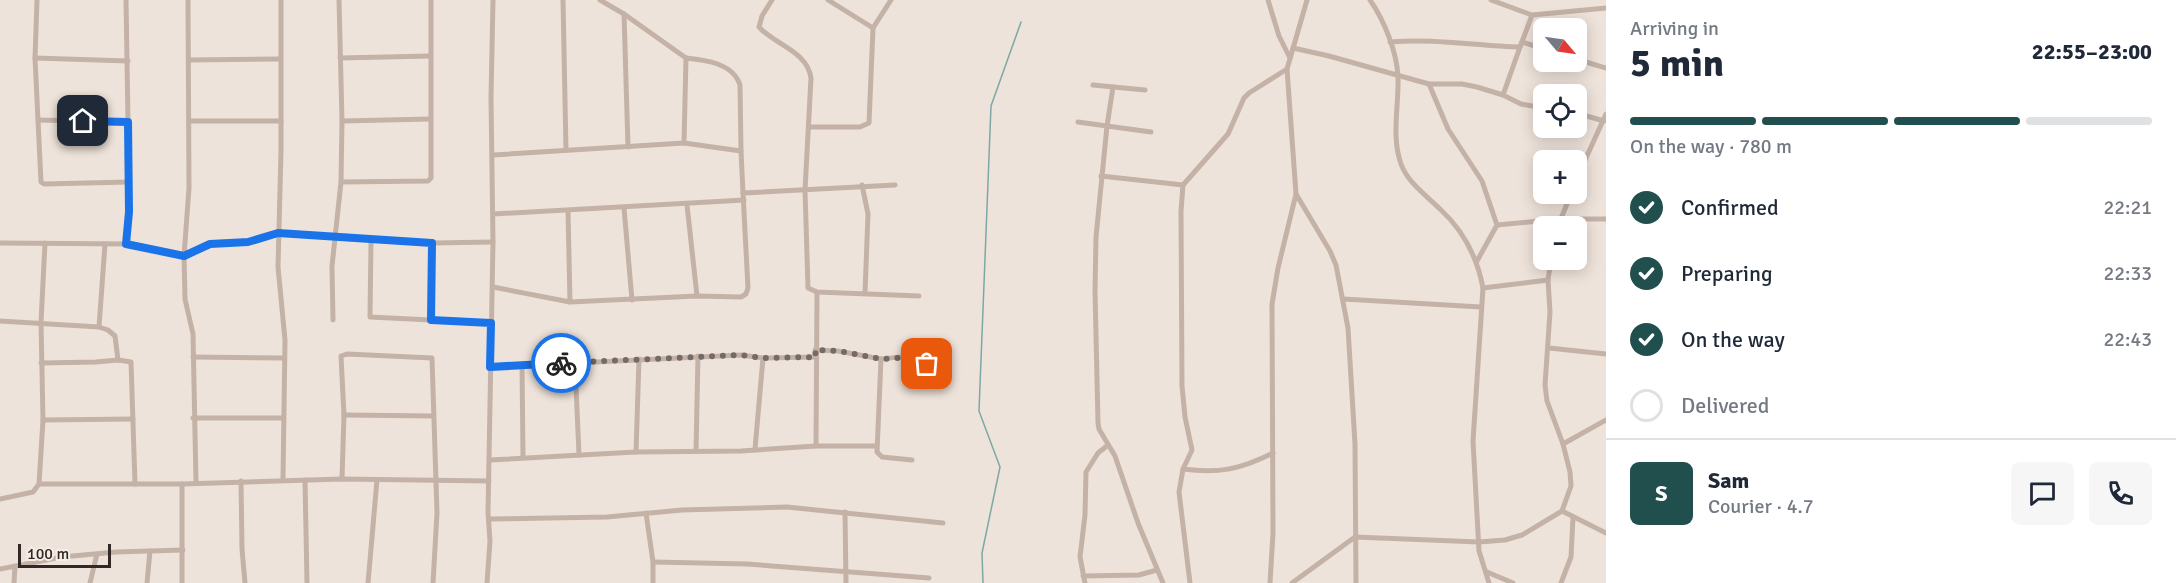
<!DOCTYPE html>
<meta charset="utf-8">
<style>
:root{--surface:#fff;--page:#f6f6f7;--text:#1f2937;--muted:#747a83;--line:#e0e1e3;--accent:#214f4e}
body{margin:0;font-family:Signika,sans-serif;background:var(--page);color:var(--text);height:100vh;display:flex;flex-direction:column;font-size:22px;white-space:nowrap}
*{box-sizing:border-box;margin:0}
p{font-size:20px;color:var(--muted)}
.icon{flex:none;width:33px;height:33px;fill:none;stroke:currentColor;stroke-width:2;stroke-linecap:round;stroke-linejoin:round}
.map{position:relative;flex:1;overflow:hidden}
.drawer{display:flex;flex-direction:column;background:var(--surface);width:570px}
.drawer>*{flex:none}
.needle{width:39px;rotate:119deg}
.buttons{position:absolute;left:1533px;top:18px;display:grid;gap:12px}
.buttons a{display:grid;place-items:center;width:54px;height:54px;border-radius:9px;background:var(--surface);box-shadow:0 3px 15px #0003;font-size:30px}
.scale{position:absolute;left:18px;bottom:15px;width:93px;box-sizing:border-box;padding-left:6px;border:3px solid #322927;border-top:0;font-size:16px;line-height:21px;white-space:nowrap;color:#322927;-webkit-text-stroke:4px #f6ede5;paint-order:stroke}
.pin{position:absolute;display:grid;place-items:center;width:51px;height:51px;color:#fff;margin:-26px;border-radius:12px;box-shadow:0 3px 9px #0006}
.courier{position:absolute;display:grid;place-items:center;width:60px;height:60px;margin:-30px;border:4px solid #1a73e8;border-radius:50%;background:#fff;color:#222;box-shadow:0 2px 8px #0007}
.overview em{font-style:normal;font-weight:800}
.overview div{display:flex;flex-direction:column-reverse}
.overview{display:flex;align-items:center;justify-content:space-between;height:102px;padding:0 24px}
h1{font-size:39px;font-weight:800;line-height:45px}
.bar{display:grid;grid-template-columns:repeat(4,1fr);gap:9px 6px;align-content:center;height:72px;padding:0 24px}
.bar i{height:8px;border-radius:4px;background:var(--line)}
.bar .on{background:var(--accent)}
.bar p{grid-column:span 4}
.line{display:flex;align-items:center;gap:15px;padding:0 24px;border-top:2px solid var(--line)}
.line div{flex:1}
.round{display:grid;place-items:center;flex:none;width:63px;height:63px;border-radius:9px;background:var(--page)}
ol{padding:0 24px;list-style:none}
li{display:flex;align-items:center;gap:18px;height:66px}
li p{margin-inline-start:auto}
li .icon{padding:6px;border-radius:50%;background:var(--accent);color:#fff;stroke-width:4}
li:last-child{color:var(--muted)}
li i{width:33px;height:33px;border:3px solid var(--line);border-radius:50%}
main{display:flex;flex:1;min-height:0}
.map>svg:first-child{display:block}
</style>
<main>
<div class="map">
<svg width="1606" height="583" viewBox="0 0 1606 583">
<rect width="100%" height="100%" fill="#eee3da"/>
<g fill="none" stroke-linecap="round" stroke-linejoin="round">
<!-- stream -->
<polyline stroke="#7ca8a6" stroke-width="1.5" points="983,583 982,553 1000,467 979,411 991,106 1021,22"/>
<!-- street -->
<g stroke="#c4b2a7" stroke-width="5">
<polyline points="37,0 35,58 41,182 44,184 129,182"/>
<polyline points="188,0 189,188 184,256 185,299 193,334 196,483"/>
<polyline points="281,0 281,151 278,267 285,340 283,479"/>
<polyline points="563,0 566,150"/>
<polyline points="600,0 624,14 686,58 684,143"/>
<path d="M772 0 762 16 759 27C775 45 807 51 811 78L805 190 808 288 817 292 919 296"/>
<polyline points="828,0 873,28"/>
<polyline points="1268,0 1279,36 1290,58"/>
<polyline points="1307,0 1287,69 1296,194 1330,251 1336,265 1348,328 1355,444 1356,583"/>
<path d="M1370 0C1384 20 1397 52 1398 77 1399 106 1391 136 1401 164 1408 183 1426 195 1440 209 1464 231 1477 256 1483 288L1473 441 1479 551 1489 583"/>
<polyline points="1491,0 1532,15 1606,8"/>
<polyline points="624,14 628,147"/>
<path d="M1390 42C1433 38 1477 46 1520 47L1532 15"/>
<polyline points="1522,42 1544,49"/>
<polyline points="1293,48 1329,56 1429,84 1462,84 1477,87 1503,95 1521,104 1544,108"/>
<polyline points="35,58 128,61"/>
<polyline points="340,58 430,56"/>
<path d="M686 58C705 60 733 63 740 85L741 151"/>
<polyline points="1576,59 1606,68"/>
<polyline points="189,60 280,59"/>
<polyline points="1429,84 1448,129 1482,181 1497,225 1477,261"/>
<polyline points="1093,85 1145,90"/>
<polyline points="1503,95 1520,47"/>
<polyline points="1576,113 1604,121"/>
<polyline points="38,120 128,122"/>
<polyline points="190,121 281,121"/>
<polyline points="342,121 430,119"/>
<polyline points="1078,122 1107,126 1113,87"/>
<polyline points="809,127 860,127 869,123 873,28 891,0"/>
<polyline points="1151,132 1107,126 1096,237 1095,291 1098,423 1099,429 1115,456 1138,523 1163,583"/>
<polyline points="493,155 684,143 741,151 743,193"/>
<polyline points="1101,176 1183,185"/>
<polyline points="1576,180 1606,114"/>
<polyline points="341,182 428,181 431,178 431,0"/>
<polyline points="862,185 868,214 865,293"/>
<polyline points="687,205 697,296"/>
<polyline points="624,208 632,300"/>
<polyline points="568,211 570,302"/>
<polyline points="494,214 744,200"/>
<polyline points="1497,225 1560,219 1606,219"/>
<polyline points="1558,226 1571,194"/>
<polyline points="371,241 370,317 491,323"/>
<polyline points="0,243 130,244 184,256 210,244 248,242 278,233 432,243 493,242"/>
<polyline points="126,244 129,182 126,0"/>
<polyline points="493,287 570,302 697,296 741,297 746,294 748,288 743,193 895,185"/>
<polyline points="1483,288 1548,280"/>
<polyline points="1343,299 1481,307"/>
<polyline points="333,320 332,266 341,182 342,121 339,0"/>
<polyline points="431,320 432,243"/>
<polyline points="0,321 99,327 108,330 115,336 118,360"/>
<polyline points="99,327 105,244"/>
<polyline points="1549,348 1606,354"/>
<polyline points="815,350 838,351 881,359 877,452 882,457 912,460"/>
<polyline points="193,357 283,358"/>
<path d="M881 359C902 357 916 353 932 368"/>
<polyline points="41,363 96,362 118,360 131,362 135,484"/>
<polyline points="575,363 579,455"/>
<polyline points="522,364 523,457"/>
<polyline points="491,367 741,355 763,358 816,357"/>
<polyline points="344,415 433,416"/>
<polyline points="193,418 283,418"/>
<polyline points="43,420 133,419"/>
<polyline points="1563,444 1606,420"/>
<polyline points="816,446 817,292"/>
<polyline points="755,449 763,358"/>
<polyline points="696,451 698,356"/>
<polyline points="636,452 639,359"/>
<path d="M1273 453C1241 469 1219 474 1183 469L1192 450 1185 417 1182 386 1181 211 1183 185 1228 134 1244 98 1249 93 1287 69"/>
<polyline points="490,460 636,452 741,451 816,446 876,446"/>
<polyline points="1183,469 1179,492 1190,583"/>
<polyline points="342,479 344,415 341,356 347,354 432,358 437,513 433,583"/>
<polyline points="305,480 307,583"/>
<polyline points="241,481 242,549 245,583"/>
<polyline points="39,484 182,484 342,479 489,481"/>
<polyline points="182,484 182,583"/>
<polyline points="0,499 33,492 39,484 43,420 41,322 45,243"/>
<polyline points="1562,511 1606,533"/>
<polyline points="845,512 846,583"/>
<polyline points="646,513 653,562 653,583"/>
<polyline points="489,519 607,517 682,510 787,507 943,523"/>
<polyline points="653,562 747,564 929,578"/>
<polyline points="0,569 62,557 116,552 183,550"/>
<polyline points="1487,572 1513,583"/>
<polyline points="1083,576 1139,575 1157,570"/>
<polyline points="14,583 15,567"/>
<polyline points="90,583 97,554"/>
<polyline points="147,583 150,551"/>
<polyline points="368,583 377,480"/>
<polyline points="487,583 490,541 488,513 493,242 491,98 493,0"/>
<polyline points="1085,583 1080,557 1085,515 1086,472 1098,453 1108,445"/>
<polyline points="1270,583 1273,533 1272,304 1278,268 1296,194"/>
<polyline points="1292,583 1355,537 1479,542 1505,540 1522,535 1562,511 1571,486 1570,472 1563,444 1547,401 1545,385 1550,312 1548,280 1551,260"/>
<polyline points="1561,583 1571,557 1573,517"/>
</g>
</g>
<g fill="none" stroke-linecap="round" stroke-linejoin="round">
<!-- done -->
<polyline stroke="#746a66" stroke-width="6" stroke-dasharray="0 10.8" points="561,363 741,355 763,358 816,357 815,350 838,351 881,359 913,357 927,364"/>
<!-- route -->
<polyline stroke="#1a73e8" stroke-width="8" points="83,121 128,122 129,212 126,244 184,256 210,244 248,242 278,233 432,243 431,320 491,323 490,367 561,363"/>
</g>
</svg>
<div class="buttons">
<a><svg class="needle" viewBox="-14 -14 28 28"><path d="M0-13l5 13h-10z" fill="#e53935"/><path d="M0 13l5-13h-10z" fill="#747a83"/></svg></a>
<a><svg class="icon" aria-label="locate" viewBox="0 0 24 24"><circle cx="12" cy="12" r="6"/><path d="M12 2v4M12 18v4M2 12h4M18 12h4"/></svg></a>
<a>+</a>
<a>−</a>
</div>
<div class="scale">100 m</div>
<div class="pin" style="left:927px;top:364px;background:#ea580c"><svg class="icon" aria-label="bag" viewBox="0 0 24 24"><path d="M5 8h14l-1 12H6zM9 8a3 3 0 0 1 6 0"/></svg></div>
<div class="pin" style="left:83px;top:121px;background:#1f2937"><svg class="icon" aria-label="home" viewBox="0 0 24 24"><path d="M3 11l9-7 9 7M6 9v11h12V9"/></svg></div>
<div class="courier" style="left:561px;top:363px"><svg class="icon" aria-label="bike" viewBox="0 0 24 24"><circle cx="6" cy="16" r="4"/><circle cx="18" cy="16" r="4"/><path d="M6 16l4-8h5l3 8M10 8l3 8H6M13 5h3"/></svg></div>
</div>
<section class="drawer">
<div class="overview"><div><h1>5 min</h1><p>Arriving in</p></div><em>22:55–23:00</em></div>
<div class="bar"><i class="on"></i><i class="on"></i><i class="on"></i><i></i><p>On the way · 780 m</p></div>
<ol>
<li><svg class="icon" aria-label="check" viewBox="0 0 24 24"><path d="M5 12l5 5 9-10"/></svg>Confirmed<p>22:21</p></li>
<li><svg class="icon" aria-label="check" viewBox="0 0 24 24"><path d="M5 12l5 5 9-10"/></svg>Preparing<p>22:33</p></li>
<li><svg class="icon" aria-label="check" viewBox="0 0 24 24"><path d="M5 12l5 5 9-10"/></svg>On the way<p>22:43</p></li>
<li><i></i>Delivered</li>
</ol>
<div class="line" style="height:108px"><b class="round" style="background:var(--accent);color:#fff">S</b><div><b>Sam</b><p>Courier · 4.7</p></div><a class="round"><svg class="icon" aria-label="chat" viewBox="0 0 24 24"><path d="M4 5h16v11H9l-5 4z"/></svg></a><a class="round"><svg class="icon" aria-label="phone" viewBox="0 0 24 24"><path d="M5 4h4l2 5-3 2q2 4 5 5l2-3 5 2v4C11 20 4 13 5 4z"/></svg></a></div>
</section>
</main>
